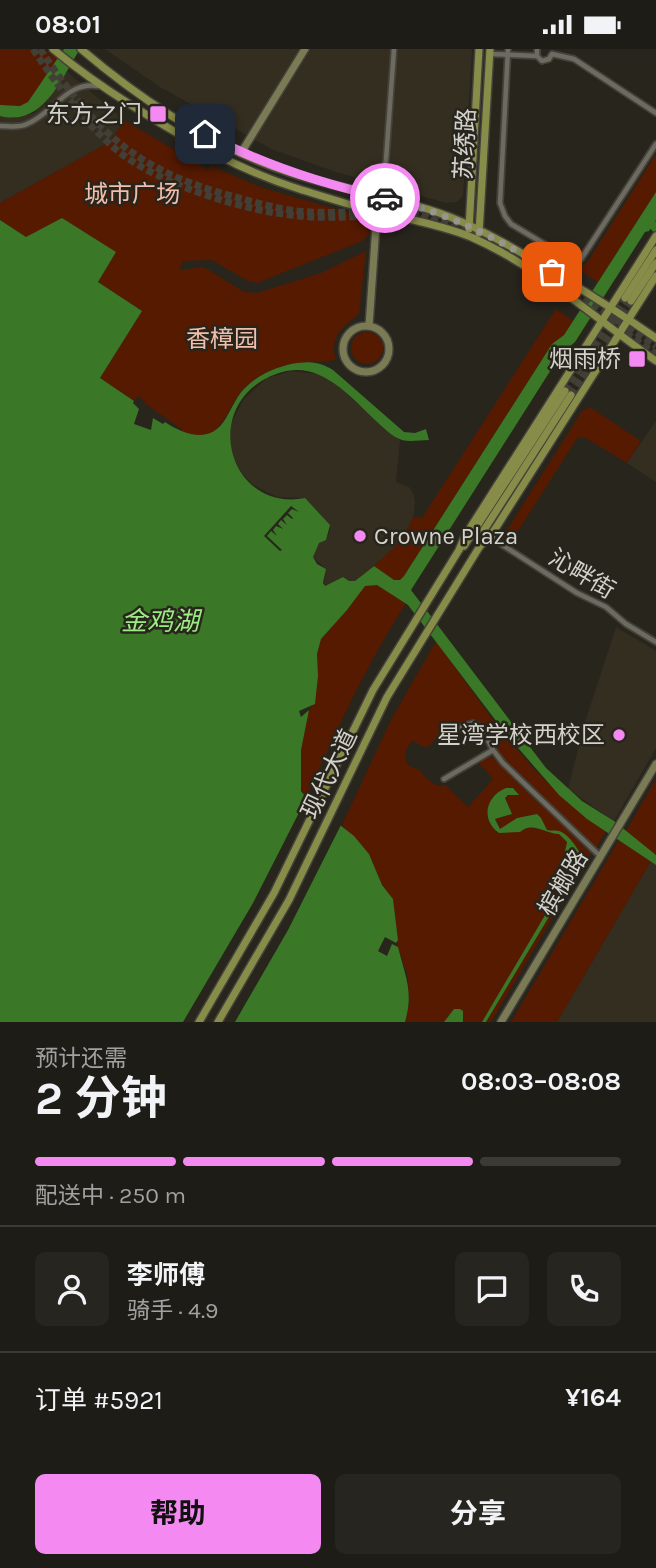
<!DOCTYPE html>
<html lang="zh">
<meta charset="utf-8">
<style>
:root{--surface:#1e1c16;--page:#26251f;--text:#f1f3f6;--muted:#a1a1a1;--line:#3c3a35;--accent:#f489f1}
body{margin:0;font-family:Karla,"Noto Sans SC",sans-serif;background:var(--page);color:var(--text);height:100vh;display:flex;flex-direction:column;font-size:26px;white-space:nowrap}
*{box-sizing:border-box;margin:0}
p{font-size:23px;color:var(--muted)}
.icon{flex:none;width:38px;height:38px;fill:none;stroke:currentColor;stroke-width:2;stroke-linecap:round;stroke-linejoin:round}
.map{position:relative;height:973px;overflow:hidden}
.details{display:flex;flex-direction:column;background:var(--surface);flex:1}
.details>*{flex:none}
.pin{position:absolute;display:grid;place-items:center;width:60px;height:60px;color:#fff;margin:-30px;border-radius:14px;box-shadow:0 4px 10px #0006}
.courier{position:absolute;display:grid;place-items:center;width:70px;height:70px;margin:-35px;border:5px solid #f489f1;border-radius:50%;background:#fff;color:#222;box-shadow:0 2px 9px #0007}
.headline em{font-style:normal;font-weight:700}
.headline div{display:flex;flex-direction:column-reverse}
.headline{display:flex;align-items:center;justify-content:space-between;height:119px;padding:0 35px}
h1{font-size:46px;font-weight:700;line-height:52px}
.bar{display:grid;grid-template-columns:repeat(4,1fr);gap:10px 7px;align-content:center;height:84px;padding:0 35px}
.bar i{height:9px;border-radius:5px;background:var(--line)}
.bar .on{background:var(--accent)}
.bar p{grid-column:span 4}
.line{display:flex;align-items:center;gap:18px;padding:0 35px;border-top:2px solid var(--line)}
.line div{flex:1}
.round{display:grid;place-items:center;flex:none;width:74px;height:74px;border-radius:10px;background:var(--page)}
.action{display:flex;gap:14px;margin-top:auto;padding:14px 35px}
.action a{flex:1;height:80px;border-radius:10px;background:var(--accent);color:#111;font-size:28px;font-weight:700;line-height:80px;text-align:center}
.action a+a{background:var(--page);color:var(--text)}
.status{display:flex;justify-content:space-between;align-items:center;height:49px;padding:0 35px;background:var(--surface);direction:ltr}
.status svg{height:19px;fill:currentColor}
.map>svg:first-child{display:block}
</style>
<div class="status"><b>08:01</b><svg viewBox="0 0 49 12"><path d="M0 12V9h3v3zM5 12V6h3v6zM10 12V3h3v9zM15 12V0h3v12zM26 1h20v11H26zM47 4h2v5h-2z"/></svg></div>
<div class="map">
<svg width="656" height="973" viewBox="0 0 656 973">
<rect width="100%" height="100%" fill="#28251d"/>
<!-- built -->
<g fill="#342e20">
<polygon points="105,0 472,0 463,147 457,153 446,154 336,123 271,100 160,38"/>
<polygon points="66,22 124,71 111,92 0,154 0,67 15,69 34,64 46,53"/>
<polygon points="291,322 319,325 332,331 386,381 400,391 396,433 409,438 413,444 415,452 414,465 409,479 396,498 355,532 349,532 343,528 324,537 326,520 313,508 316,498 320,492 326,491 330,480 329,475 305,449 277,448 253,436 240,422 231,403 229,379 243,351 267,329"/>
<polygon points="656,372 656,433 627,414"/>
<polygon points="616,578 656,602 656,699 614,772 568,740 585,673"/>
<polygon points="651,812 656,816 656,973 557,973"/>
</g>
<!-- green -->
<g fill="#561a00">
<polygon points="0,0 43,0 58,10 34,47 24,57 0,56"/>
<path d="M124 71 208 121 211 117 260 138 366 169 369 175V185L362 192 257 234 248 232 212 211 183 212 179 221 204 218 244 243 257 244 321 224 366 202 359 264C345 278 328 286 336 311 313 314 288 312 267 323 257 328 248 335 241 343 223 366 220 398 182 383V380L144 354 145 352 138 347 134 352 100 329 142 262 98 233 115 204 26 188 0 171V154L111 92Z"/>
<polygon points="656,105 656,143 598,233 574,218 583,216 588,212"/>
<polygon points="556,260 573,272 564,286 552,295 404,527 400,531 394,531 374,517 403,490 413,468 422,469"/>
<circle cx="367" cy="299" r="16"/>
<polygon points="590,358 641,392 627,414 584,388 578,388 509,496 504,488 505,484 582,362"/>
<path d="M376 535 406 554C366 616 336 682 306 749 294 735 302 684 307 666 310 658 315 654 316 646L317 605 321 590 347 561 363 538Z"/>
<path d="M436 592C486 661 534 735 606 782L596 799 506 714C495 702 491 680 477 672 460 671 437 687 427 699L413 692C405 698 403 708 409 717L420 721 424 727 437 737 445 736 468 758 493 730 479 714 486 707 492 708 591 804 491 973H486L583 811 574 796 558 782C545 785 542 775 537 765L517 769 501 780 495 770 512 765 505 749 517 743 513 739C494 741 489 750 487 768 493 785 504 783 520 783 532 773 544 784 559 784L567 793 564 807 571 820 570 826 482 973H463L464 970 453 961 444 973H405L409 955 408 928 398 898 393 850 382 836 369 805 342 776 391 671Z"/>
<polygon points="656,730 656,804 655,806 626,782"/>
<polygon points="619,791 651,812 557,973 511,973"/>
</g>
<!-- water -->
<g fill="#3a7727">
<path d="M64 0H80C61 30 43 78 0 67V56L20 57 28 53Z"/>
<path d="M656 143V171L649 182 645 183 575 293 561 305 411 541 546 719 582 752 614 772 656 806V816L587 770 559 746 506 685 408 556 377 536 365 537 347 561 321 590 317 605 318 627 315 655 299 662 301 668 309 661 301 701V742L307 750 354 787 369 805 382 836 393 850 398 891 396 894 385 888 378 902 387 907 392 895 398 898C405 927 414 942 405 973H0V171L26 188 62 169 116 203 98 233 142 262 100 329 134 352 133 354 139 360 134 375 151 381 153 369 163 375 165 373C186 387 211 395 226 369 232 359 236 349 243 341 256 327 273 319 291 315 307 312 319 312 333 321L404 383 415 384 426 380 429 391C420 391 410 393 402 391 392 388 384 379 376 372 348 346 319 309 276 325 198 354 228 464 305 449L330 476 326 491 319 494 313 508 317 515 326 520 323 534 325 537 343 528 349 532H355L374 517 394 531H400L404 527 552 295 564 286Z"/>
<path d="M506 739H513L519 746H508L505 749 512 765 495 770 500 780 517 769 537 765 541 769 547 781C551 782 555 781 559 782 569 785 580 802 583 811L486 973H482L571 822 564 807 567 793 559 785C544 784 532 772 520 783L499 784C480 770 486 747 506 739Z"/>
<polygon points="454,960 460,960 463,962 463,973 444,973"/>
</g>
<!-- pier -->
<g fill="#28251d">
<polygon points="291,457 299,463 292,460 288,464 293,469 292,470 287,466 283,470 287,476 281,471 278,475 283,480 276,477 273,481 277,487 271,482 267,487 282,501 280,502 264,487"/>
<polygon points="308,746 343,772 288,881 235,973 183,973 253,854"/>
</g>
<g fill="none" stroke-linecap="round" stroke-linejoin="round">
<!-- river -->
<polyline stroke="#3a7727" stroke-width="9" points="653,176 656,179"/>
<!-- primary-tunnel -->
<g stroke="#423f37" stroke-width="7" stroke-dasharray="7 3.5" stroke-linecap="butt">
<path d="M33 0C58 37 85 75 119 103 161 136 247 163 300 167 327 170 354 167 381 167"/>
<path d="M40 0C95 82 135 121 232 147 257 154 284 162 310 163 353 165 395 158 437 166"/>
<polyline points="410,168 447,174 503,201"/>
<polyline points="541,219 656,297"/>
<polyline points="600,266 656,305"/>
<polyline points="565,342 625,249"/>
<polyline points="571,346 631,252"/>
</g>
<!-- street casing -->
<g stroke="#43413a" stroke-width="8">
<g id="street">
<polyline points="508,0 500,154 505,167 511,175 571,211 581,210 656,95"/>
<polyline points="537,0 537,7 542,12 549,10 552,5 574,10 656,64"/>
<polyline points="490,5 537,7"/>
<path d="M0 77C9 77 19 79 27 75 53 65 66 32 98 37"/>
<polyline points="378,148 386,111 394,0"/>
<polyline points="490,488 577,544 606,558 626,575 656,593"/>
<polyline points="442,691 463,677 473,674 482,679 493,701"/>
<polyline points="444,730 493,701 503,714 600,807"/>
</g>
</g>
<!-- secondary casing -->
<g stroke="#43413a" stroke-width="10">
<g id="secondary">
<polyline points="241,104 305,0"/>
<polyline points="369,277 378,148"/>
<circle cx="366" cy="300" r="23"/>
<polyline points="501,973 656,715"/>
</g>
</g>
<!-- primary casing -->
<g stroke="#43413a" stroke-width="10">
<g id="primary">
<path d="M53 0C78 21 104 39 131 56 185 90 240 122 302 141 326 148 349 156 374 162 406 170 439 175 471 188 539 218 596 270 656 312"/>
<path d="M81 0C142 52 214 99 291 124 343 141 398 148 450 168 488 183 522 204 558 226 591 246 624 267 656 289"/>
<polyline points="469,180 479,0"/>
<polyline points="479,184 490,0"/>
<polyline points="625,249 656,201"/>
<polyline points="631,252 656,214"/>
<polyline points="464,497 565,342"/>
<polyline points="480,497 482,484 571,346"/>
<polyline points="199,973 274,844 373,641 459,501 465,487 656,187"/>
<polyline points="218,973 289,851 387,648 480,497 490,488 656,227"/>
</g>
</g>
<!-- street -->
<use href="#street" stroke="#6d6a60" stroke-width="4.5"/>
<!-- secondary -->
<use href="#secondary" stroke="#7a7b54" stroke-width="7"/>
<!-- primary -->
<use href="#primary" stroke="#878c48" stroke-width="7"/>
</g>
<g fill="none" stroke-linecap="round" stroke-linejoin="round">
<!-- done -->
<path stroke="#97958e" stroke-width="7" stroke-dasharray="0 12.6" d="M385 149C447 163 499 190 552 223"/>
<!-- route -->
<path stroke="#f489f1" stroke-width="9" d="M205 85C263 116 322 135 385 149"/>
</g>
<!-- markers -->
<g fill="#f489f1" stroke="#28251d" stroke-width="2.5">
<rect x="149" y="56" width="18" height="18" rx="3.5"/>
<rect x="628" y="301" width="18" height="18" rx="3.5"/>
<circle cx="360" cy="487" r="7"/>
<circle cx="619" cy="686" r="7"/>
</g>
<g text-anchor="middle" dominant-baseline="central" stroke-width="5" stroke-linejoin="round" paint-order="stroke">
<!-- poi labels -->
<g font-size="24" fill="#d3d1cb" stroke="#28251d" text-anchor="end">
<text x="142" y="65">东方之门</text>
<text x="621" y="310">烟雨桥</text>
<text x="374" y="487" text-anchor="start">Crowne Plaza</text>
<text x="605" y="686">星湾学校西校区</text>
</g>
<!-- street labels -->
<g font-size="24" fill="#d3d1cb" stroke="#28251d">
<text transform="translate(465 95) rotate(-87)">苏绣路</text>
<text transform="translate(582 525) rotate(31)">沁畔街</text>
<text transform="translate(329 725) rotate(-64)">现代大道</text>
<text transform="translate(563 834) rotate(-59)">槟榔路</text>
</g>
<!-- park labels -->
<g font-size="24" fill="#f1beab" stroke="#28251d">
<text x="132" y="145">城市广场</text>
<text x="222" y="290">香樟园</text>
</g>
<!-- water labels -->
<g font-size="26" font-style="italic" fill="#9aec83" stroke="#28251d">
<text x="160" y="572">金鸡湖</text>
</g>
</g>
</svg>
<div class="pin" style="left:552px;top:223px;background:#ea580c"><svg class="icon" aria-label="bag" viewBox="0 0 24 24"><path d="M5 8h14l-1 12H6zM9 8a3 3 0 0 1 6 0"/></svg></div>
<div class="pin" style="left:205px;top:85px;background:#1f2937"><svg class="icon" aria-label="home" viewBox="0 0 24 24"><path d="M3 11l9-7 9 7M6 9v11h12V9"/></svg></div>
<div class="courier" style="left:385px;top:149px"><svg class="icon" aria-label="car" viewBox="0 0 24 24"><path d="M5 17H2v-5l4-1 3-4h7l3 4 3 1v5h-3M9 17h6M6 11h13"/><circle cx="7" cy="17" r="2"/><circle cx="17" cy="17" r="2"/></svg></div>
</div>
<section class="details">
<div class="headline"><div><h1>2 分钟</h1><p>预计还需</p></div><em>08:03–08:08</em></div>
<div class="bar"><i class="on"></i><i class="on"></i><i class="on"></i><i></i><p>配送中 · 250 m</p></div>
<div class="line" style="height:126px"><a class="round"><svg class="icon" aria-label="person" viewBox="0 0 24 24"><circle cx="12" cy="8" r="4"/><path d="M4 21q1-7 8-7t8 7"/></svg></a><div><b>李师傅</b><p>骑手 · 4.9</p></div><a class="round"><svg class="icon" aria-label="chat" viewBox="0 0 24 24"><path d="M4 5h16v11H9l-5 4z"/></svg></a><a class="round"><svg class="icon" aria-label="phone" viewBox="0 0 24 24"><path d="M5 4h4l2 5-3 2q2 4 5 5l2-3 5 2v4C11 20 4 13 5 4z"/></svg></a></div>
<div class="line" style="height:91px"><div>订单 #5921</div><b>¥164</b></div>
<div class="action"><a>帮助</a><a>分享</a></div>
</section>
